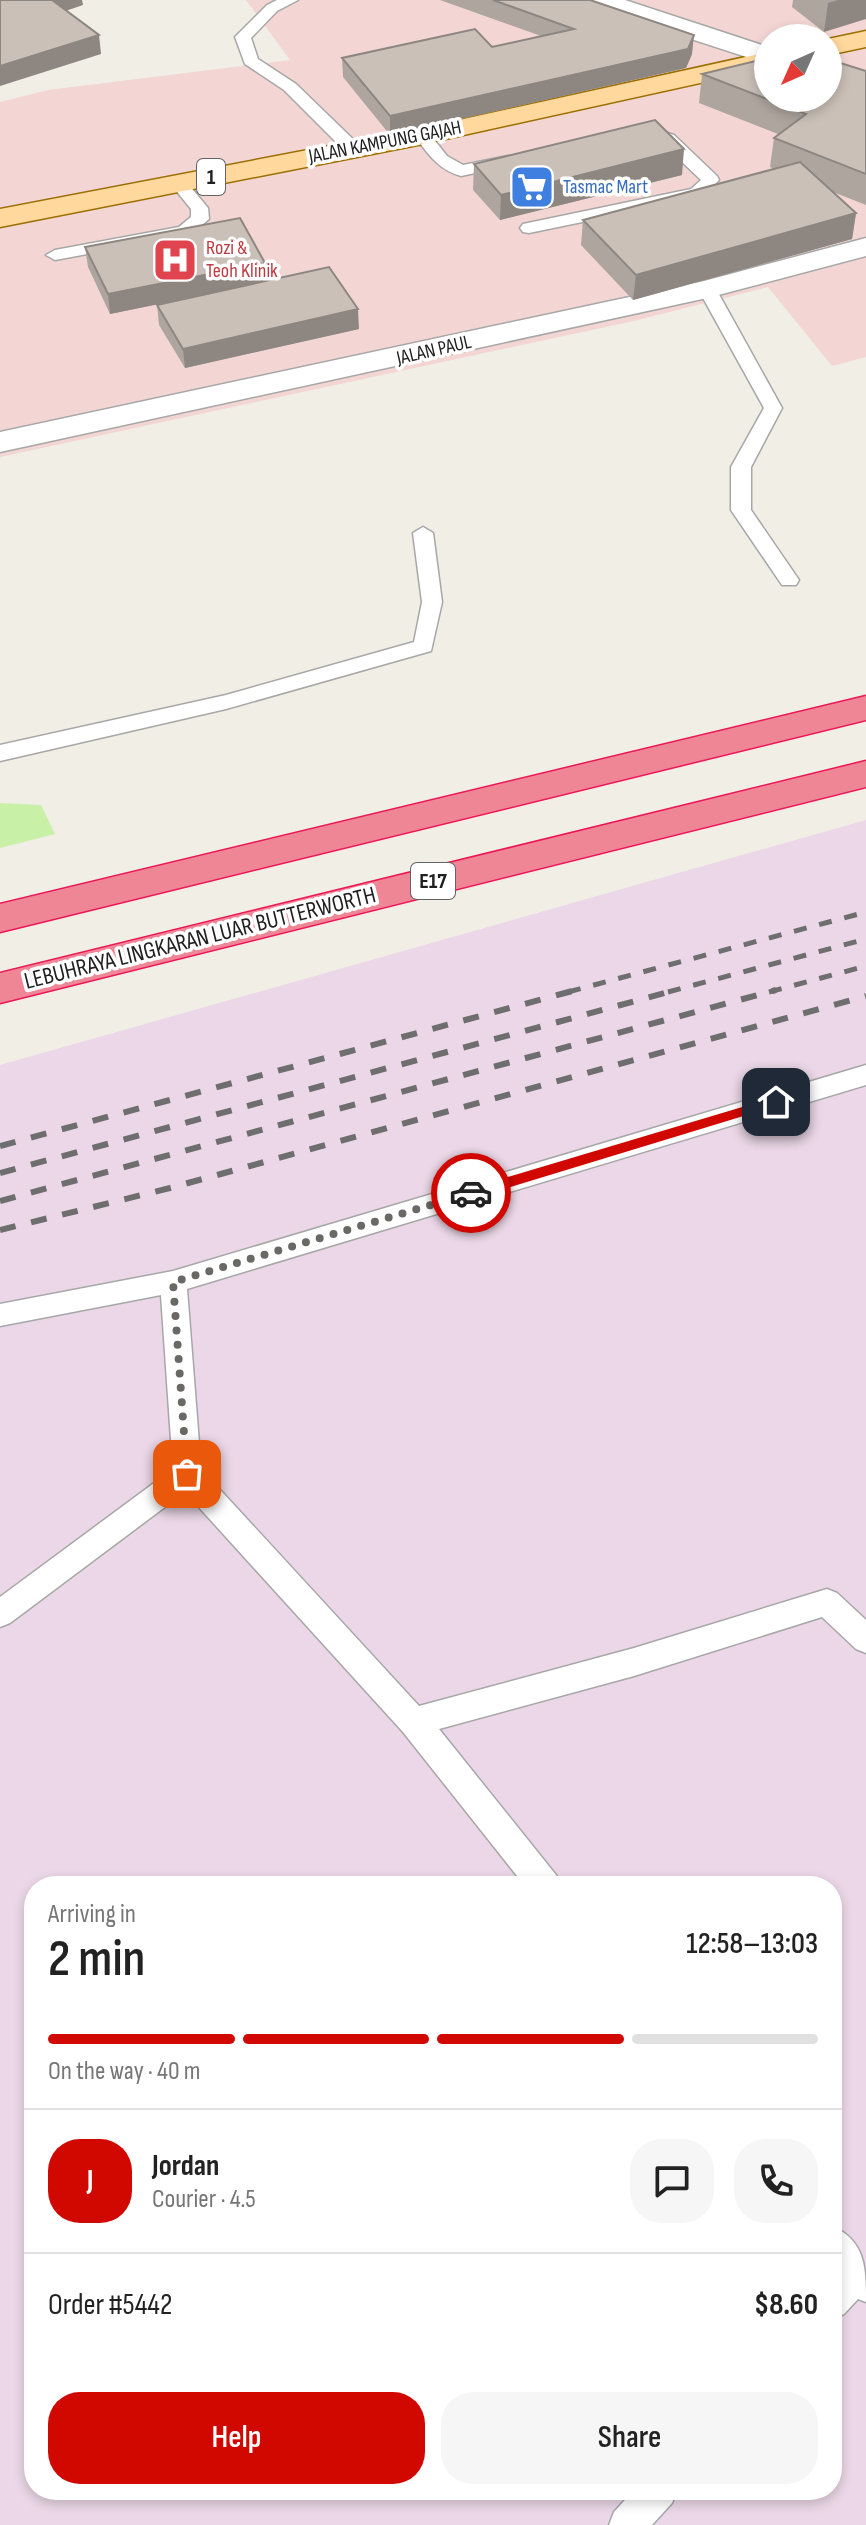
<!DOCTYPE html>
<meta charset="utf-8">
<style>
:root{--surface:#fff;--page:#f6f6f6;--text:#222;--muted:#767676;--line:#e0e0e0;--accent:#d00800}
body{margin:0;font-family:"Sofia Sans Condensed",sans-serif;background:var(--page);color:var(--text);height:100vh;display:flex;flex-direction:column;font-size:30px;white-space:nowrap}
*{box-sizing:border-box;margin:0}
p{font-size:26px;color:var(--muted)}
.icon{flex:none;width:44px;height:44px;fill:none;stroke:currentColor;stroke-width:2;stroke-linecap:round;stroke-linejoin:round}
.map{position:relative;flex:1;overflow:hidden}
.side{position:absolute;left:24px;top:1876px;width:818px;height:624px;display:flex;flex-direction:column;background:var(--surface);border-radius:32px;box-shadow:0 4px 12px #0003}
.side>*{flex:none}
.needle{width:52px;rotate:225deg}
.controls{position:absolute;left:754px;top:24px;display:grid;gap:16px}
.controls a{display:grid;place-items:center;width:88px;height:88px;border-radius:50%;background:var(--surface);box-shadow:0 4px 12px #0003;font-size:40px}
.pin{position:absolute;display:grid;place-items:center;width:68px;height:68px;color:#fff;margin:-34px;border-radius:16px;box-shadow:0 4px 12px #0006}
.courier{position:absolute;display:grid;place-items:center;width:80px;height:80px;margin:-40px;border:6px solid #d00800;border-radius:50%;background:#fff;color:#222;box-shadow:0 2px 10px #0007}
.summary em{font-style:normal;font-weight:600}
.summary div{display:flex;flex-direction:column-reverse}
.summary{display:flex;align-items:center;justify-content:space-between;height:136px;padding:0 24px}
h1{font-size:52px;font-weight:600;line-height:60px}
.bar{display:grid;grid-template-columns:repeat(4,1fr);gap:12px 8px;align-content:center;height:96px;padding:0 24px}
.bar i{height:10px;border-radius:6px;background:var(--line)}
.bar .current{background:var(--accent)}
.bar p{grid-column:span 4}
.line{display:flex;align-items:center;gap:20px;padding:0 24px;border-top:2px solid var(--line)}
.line div{flex:1}
.round{display:grid;place-items:center;flex:none;width:84px;height:84px;border-radius:32px;background:var(--page)}
.cta{display:flex;gap:16px;margin-top:auto;padding:16px 24px}
.cta a{flex:1;height:92px;border-radius:32px;background:var(--accent);color:#fff;font-size:32px;font-weight:600;line-height:92px;text-align:center}
.cta a+a{background:var(--page);color:var(--text)}
.map>svg:first-child{display:block}
</style>
<div class="map">
<svg width="866" height="2525" viewBox="0 0 866 2525">
<rect width="100%" height="100%" fill="#f1eee5"/>
<!-- commercial -->
<path fill="#f3d6d3" fill-rule="evenodd" d="M246 0H866V357L832 366 768 287 634 321 0 457V102L48 90 290 60ZM768 38H828V98H768Z"/>
<!-- industrial -->
<path fill="#ebd7e7" fill-rule="evenodd" d="M866 820V2525H0V1065ZM34 1886H832V2490H34Z"/>
<!-- grass -->
<polygon fill="#c8f0a7" points="0,803 41,805 55,834 0,848"/>
<g fill="none" stroke-linecap="round" stroke-linejoin="round">
<!-- service casing -->
<g stroke="#a7a7a7" stroke-width="3">
<g id="service">
<polygon points="277,0 298,0 277,11 251,38 258,59 296,84 359,145 361,149 359,153 347,153 284,90 245,64 235,37 267,5"/>
<polygon points="655,129 674,135 717,176 719,180 703,197 529,233 523,232 520,228 523,224 691,189 701,180 662,143 647,134"/>
<path d="M423 131 429 133 447 156 463 165 508 156 516 161 514 165 461 176C440 170 430 157 417 139L415 136 417 133Z"/>
<polygon points="178,178 184,179 208,208 209,219 190,235 55,260 46,255 55,250 179,227 191,217 191,209 170,183"/>
<polygon points="707,284 716,289 782,408 751,467 751,510 799,580 796,585 782,585 731,510 731,467 764,408 698,289"/>
<polygon points="423,527 433,533 442,602 431,651 226,709 0,761 0,745 226,695 414,642 422,602 413,533"/>
<polygon points="866,1065 866,1085 187,1289 201,1469 419,1706 634,1648 827,1589 837,1593 866,1620 866,1653 856,1649 822,1617 634,1676 439,1729 556,1875 561,1886 525,1886 403,1732 185,1492 10,1623 0,1627 0,1597 173,1469 161,1295 0,1326 0,1304 173,1271"/>
<path d="M832 2226C866 2241 866 2269 866 2302L858 2299 844 2314 832 2319 834 2273Z"/>
<polygon points="634,2490 677,2490 672,2503 652,2525 609,2525 614,2512"/>
</g>
</g>
<!-- minor casing -->
<g stroke="#a7a7a7" stroke-width="3">
<polygon id="minor" points="866,238 866,256 707,298 0,452 0,432 704,281"/>
</g>
<!-- tertiary casing -->
<g stroke="#a7a7a7" stroke-width="3">
<polygon id="tertiary" points="586,0 625,0 768,47 768,64 590,6"/>
</g>
<!-- primary casing -->
<g stroke="#9c6e00" stroke-width="3">
<g id="primary">
<polygon points="866,31 866,47 828,55 828,39"/>
<polygon points="768,52 768,68 423,144 0,227 0,209 423,128"/>
</g>
</g>
<!-- motorway casing -->
<g stroke="#ec1657" stroke-width="3">
<g id="motorway">
<polygon points="866,696 866,720 0,932 0,904"/>
<polygon points="866,761 866,787 0,1003 0,973"/>
</g>
</g>
<!-- service -->
<use href="#service" fill="#fff" fill-rule="evenodd"/>
<!-- minor -->
<use href="#minor" fill="#fff" fill-rule="evenodd"/>
<!-- tertiary -->
<use href="#tertiary" fill="#fff" fill-rule="evenodd"/>
<!-- primary -->
<use href="#primary" fill="#ffd89d" fill-rule="evenodd"/>
<!-- motorway -->
<use href="#motorway" fill="#ef8696" fill-rule="evenodd"/>
<!-- rail-far1 -->
<g stroke="#6e6e6e" stroke-width="5" stroke-dasharray="13 13" stroke-linecap="butt">
<polyline points="568,992 866,912"/>
<polyline points="668,992 866,939"/>
<polyline points="769,992 866,966"/>
</g>
<!-- rail -->
<g stroke="#6e6e6e" stroke-width="6" stroke-dasharray="16 16" stroke-linecap="butt">
<polyline points="0,1146 576,990"/>
<polyline points="0,1173 676,990"/>
<polyline points="0,1201 776,990"/>
<polyline points="0,1230 170,1188 866,996"/>
</g>
</g>
<!-- wall -->
<g fill="#aea59e">
<polygon points="440,0 590,0 692,54 686,68 390,135 343,77 342,58 492,47 541,36"/>
<polygon points="793,0 866,0 824,32 792,7"/>
<polygon points="866,71 866,205 833,192 856,213 852,239 633,300 581,245 583,220 774,169 770,167 774,138 778,134 699,103 702,74"/>
<polygon points="474,164 682,175 500,220 473,190"/>
<polygon points="85,247 265,263 266,281 359,329 185,368 159,325 157,305 203,295 110,314 88,267"/>
</g>
<!-- shaded-wall -->
<g fill="#8d8681">
<polygon points="48,0 82,0 83,5 51,16"/>
<polygon points="838,0 866,0 866,19 824,32 828,3"/>
<polygon points="99,35 101,54 0,86 0,66"/>
<polygon points="694,35 692,54 686,68 390,135 390,116"/>
<polygon points="684,149 682,175 500,220 501,195"/>
<polygon points="856,213 852,239 633,300 636,275"/>
<polygon points="265,263 266,282 110,314 108,294"/>
<polygon points="358,309 359,329 185,368 183,349"/>
</g>
<!-- building -->
<g fill="#cac0b8" stroke="#8d8681" stroke-width="2">
<polygon points="0,0 52,0 99,35 0,66"/>
<polygon points="493,0 590,0 694,35 688,49 390,116 342,58 475,29 492,47 574,29"/>
<polygon points="768,58 768,98 828,98 828,59 866,71 866,174 774,138 806,114 702,74"/>
<polygon points="655,120 684,149 501,195 474,164"/>
<polygon points="800,162 856,213 636,275 583,220"/>
<polygon points="240,218 265,263 108,294 85,247"/>
<polygon points="329,267 358,309 183,349 157,305"/>
</g>
<!-- route -->
<polygon fill="#d00800" points="776,1097 780,1099 780,1105 471,1199 464,1193 471,1188"/>
<g fill="none" stroke-linecap="round" stroke-linejoin="round">
<!-- done -->
<polyline stroke="#696865" stroke-width="8" stroke-dasharray="0 14.4" points="187,1474 173,1282 471,1193"/>
</g>
<!-- icons -->
<defs>
<g id="supermarket-square" transform="scale(2.3)"><rect x="-9" y="-9" width="18" height="18" rx="4" fill="#3f7fe0" stroke="#fff"/><path d="M-6-5.5h2.5l.6 2H6L4.5 2H-2.5L-4.4-4H-6ZM-1.5 3.2a1.3 1.3 0 1 0 .1 0ZM3 3.2a1.3 1.3 0 1 0 .1 0Z" fill="#fff"/></g>
<g id="hospital-square" transform="scale(2.3)"><rect x="-9" y="-9" width="18" height="18" rx="4" fill="#e0444e" stroke="#fff"/><path d="M-5-5h3v3.5h4V-5h3V5h-3V1.5h-4V5h-3Z" fill="#fff"/></g>
</defs>
<g fill-rule="evenodd">
<use href="#supermarket-square" x="532" y="187"/>
<use href="#hospital-square" x="175" y="260"/>
</g>
<g text-anchor="middle" dominant-baseline="central" stroke-width="7" stroke-linejoin="round" paint-order="stroke">
<!-- far-street labels -->
<g font-size="20" fill="#202020" stroke="#fff">
<text transform="translate(385 142) rotate(-11)">JALAN KAMPUNG GAJAH</text>
<text transform="translate(434 350) rotate(-13)">JALAN PAUL</text>
</g>
<!-- far-shop labels -->
<g font-size="20" fill="#366cbe" stroke="#fff" text-anchor="start">
<text x="563" y="187">Tasmac Mart</text>
</g>
<!-- far-health labels -->
<g font-size="20" fill="#be3a42" stroke="#fff" text-anchor="start">
<text x="206" y="248">Rozi &amp;<tspan x="206" dy="23">Teoh Klinik</tspan></text>
</g>
<!-- shield labels -->
<g fill="#fff" stroke="#636363" stroke-width="2">
<rect x="197" y="159" width="28" height="36" rx="6"/>
<rect x="411" y="863" width="44" height="36" rx="6"/>
</g>
<g font-size="22" font-weight="bold" fill="#202020">
<text x="211" y="177">1</text>
<text x="433" y="881">E17</text>
</g>
<!-- street labels -->
<g font-size="24" fill="#202020" stroke="#fff">
<text transform="translate(200 938) rotate(-14)">LEBUHRAYA LINGKARAN LUAR BUTTERWORTH</text>
</g>
</g>
</svg>
<div class="controls">
<a><svg class="needle" viewBox="-14 -14 28 28"><path d="M0-13l5 13h-10z" fill="#e53935"/><path d="M0 13l5-13h-10z" fill="#767676"/></svg></a>
</div>
<div class="pin" style="left:187px;top:1474px;background:#ea580c"><svg class="icon" aria-label="bag" viewBox="0 0 24 24"><path d="M5 8h14l-1 12H6zM9 8a3 3 0 0 1 6 0"/></svg></div>
<div class="pin" style="left:776px;top:1102px;background:#1f2937"><svg class="icon" aria-label="home" viewBox="0 0 24 24"><path d="M3 11l9-7 9 7M6 9v11h12V9"/></svg></div>
<div class="courier" style="left:471px;top:1193px"><svg class="icon" aria-label="car" viewBox="0 0 24 24"><path d="M5 17H2v-5l4-1 3-4h7l3 4 3 1v5h-3M9 17h6M6 11h13"/><circle cx="7" cy="17" r="2"/><circle cx="17" cy="17" r="2"/></svg></div>
<section class="side">
<div class="summary"><div><h1>2 min</h1><p>Arriving in</p></div><em>12:58–13:03</em></div>
<div class="bar"><i class="current"></i><i class="current"></i><i class="current"></i><i></i><p>On the way · 40 m</p></div>
<div class="line" style="height:144px"><b class="round" style="background:var(--accent);color:#fff">J</b><div><b>Jordan</b><p>Courier · 4.5</p></div><a class="round"><svg class="icon" aria-label="chat" viewBox="0 0 24 24"><path d="M4 5h16v11H9l-5 4z"/></svg></a><a class="round"><svg class="icon" aria-label="phone" viewBox="0 0 24 24"><path d="M5 4h4l2 5-3 2q2 4 5 5l2-3 5 2v4C11 20 4 13 5 4z"/></svg></a></div>
<div class="line" style="height:104px"><div>Order #5442</div><b>$8.60</b></div>
<div class="cta"><a>Help</a><a>Share</a></div>
</section>
</div>
